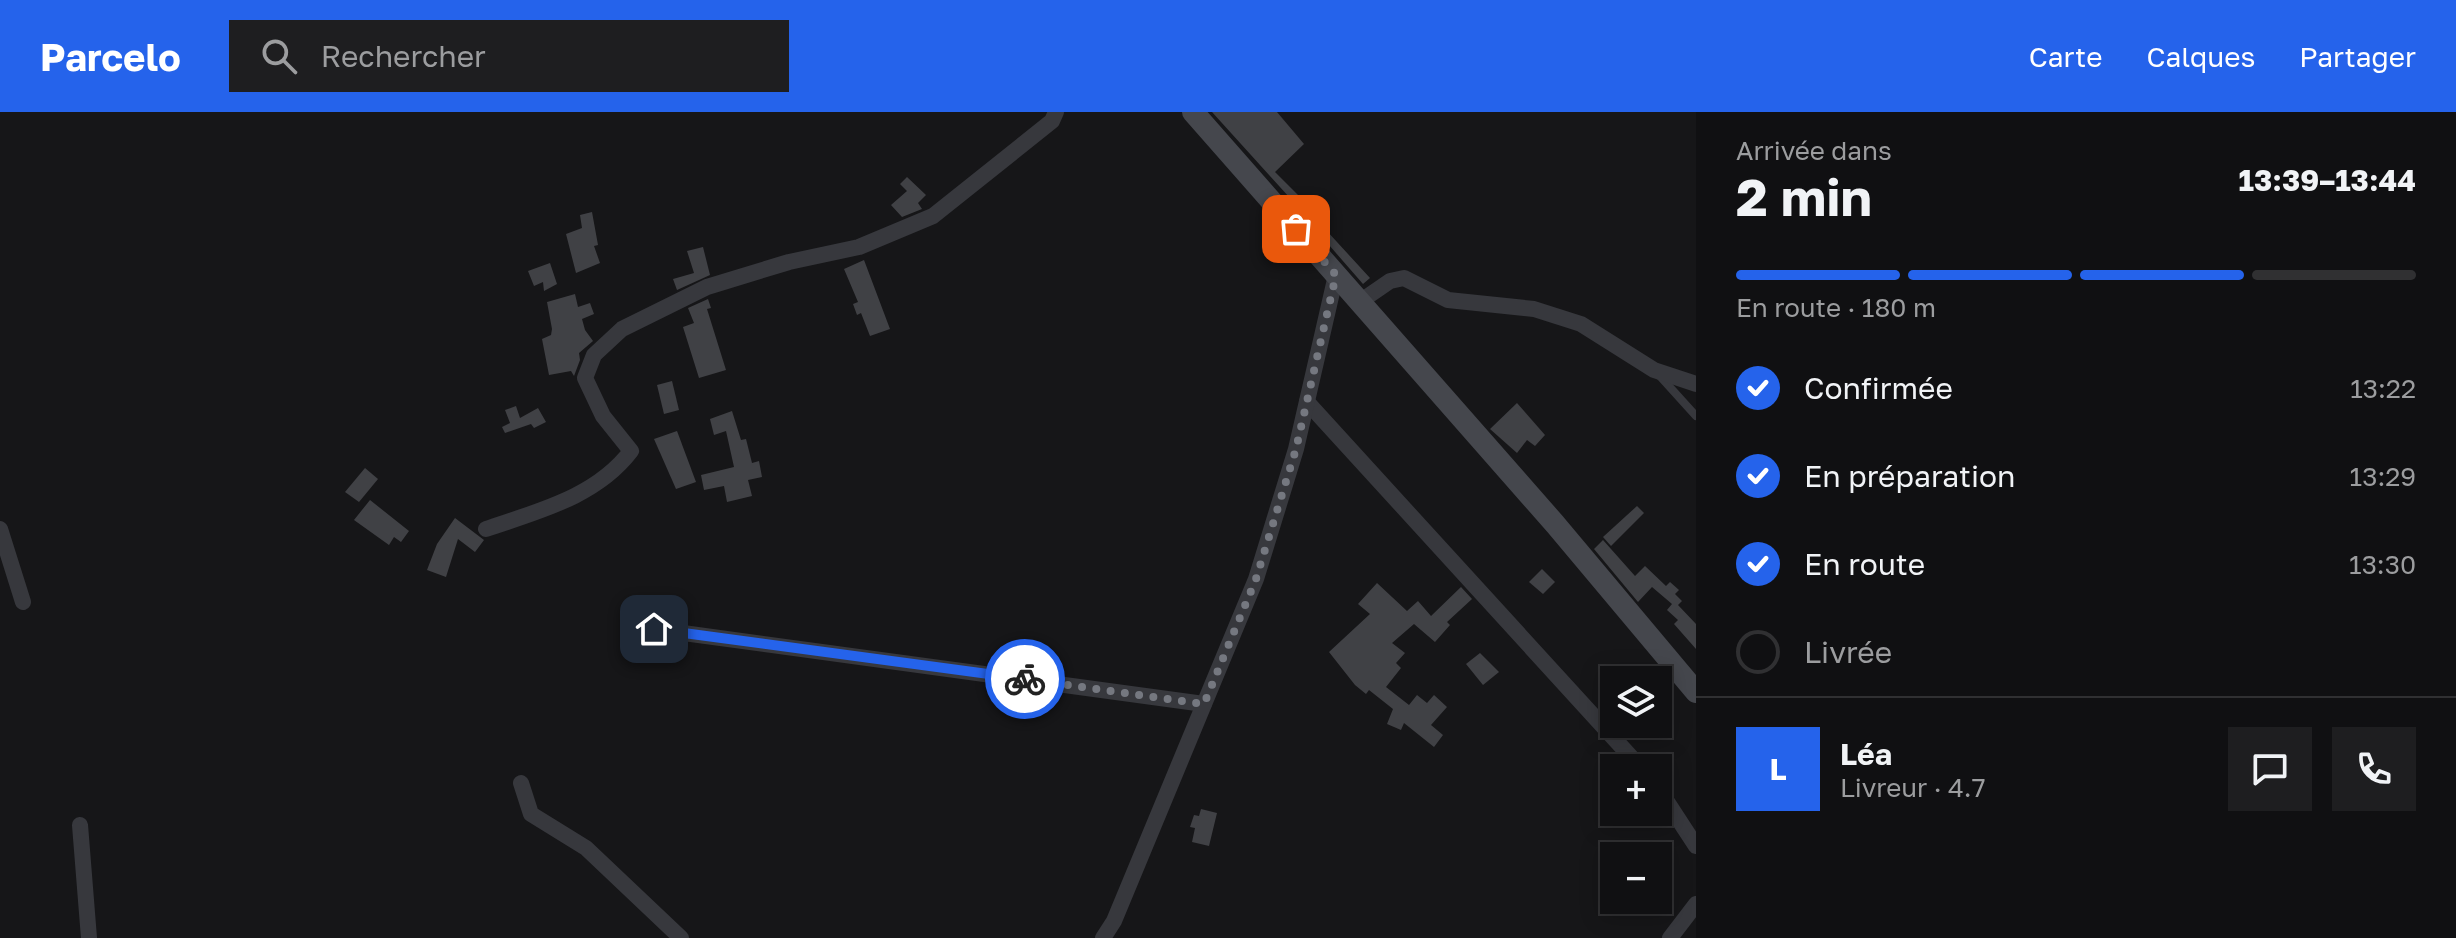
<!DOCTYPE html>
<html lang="fr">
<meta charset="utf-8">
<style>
:root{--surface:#101012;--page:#1e1e20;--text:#f1f3f6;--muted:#9c9d9f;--line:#303032;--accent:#2563eb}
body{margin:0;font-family:"Golos Text",sans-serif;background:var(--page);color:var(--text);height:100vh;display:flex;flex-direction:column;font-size:30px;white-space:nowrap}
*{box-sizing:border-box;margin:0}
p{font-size:26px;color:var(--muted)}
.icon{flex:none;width:44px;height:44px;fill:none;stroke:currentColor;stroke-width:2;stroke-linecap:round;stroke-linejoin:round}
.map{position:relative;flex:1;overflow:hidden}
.panel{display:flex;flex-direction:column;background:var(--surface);width:760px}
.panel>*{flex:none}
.controls{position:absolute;left:1600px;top:554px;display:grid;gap:16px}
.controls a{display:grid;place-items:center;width:72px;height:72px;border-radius:0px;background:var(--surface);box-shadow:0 4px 20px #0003,0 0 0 2px var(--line);font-size:40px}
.pin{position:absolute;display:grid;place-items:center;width:68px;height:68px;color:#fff;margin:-34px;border-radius:16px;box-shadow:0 4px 12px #0006}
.courier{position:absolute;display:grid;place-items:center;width:80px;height:80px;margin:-40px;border:6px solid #2563eb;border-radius:50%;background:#fff;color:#222;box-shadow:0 2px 10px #0007}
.headline em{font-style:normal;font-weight:700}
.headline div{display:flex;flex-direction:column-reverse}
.headline{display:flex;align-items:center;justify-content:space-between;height:136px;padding:0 40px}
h1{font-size:52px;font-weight:700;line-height:60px}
.bar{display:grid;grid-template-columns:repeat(4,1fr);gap:12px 8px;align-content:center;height:96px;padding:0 40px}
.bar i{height:10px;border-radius:6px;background:var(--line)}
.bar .selected{background:var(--accent)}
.bar p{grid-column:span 4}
.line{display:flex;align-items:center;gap:20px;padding:0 40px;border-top:2px solid var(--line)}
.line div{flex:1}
.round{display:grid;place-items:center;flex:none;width:84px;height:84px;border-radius:0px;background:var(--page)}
ol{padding:0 40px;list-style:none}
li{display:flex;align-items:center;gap:24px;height:88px}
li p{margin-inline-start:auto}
li .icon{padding:8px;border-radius:50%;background:var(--accent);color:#fff;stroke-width:4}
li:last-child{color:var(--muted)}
li i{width:44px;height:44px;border:4px solid var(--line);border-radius:50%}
header{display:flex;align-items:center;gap:48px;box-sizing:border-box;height:112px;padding:0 40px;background:var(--accent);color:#fff}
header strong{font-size:38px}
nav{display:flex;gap:44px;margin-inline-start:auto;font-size:28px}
.search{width:560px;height:72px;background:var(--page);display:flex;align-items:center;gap:20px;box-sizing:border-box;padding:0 28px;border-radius:0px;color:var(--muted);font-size:30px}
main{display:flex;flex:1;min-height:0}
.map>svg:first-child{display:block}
</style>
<header>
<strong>Parcelo</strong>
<div class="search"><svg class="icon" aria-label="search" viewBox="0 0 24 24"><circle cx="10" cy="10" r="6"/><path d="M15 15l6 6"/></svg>Rechercher</div>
<nav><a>Carte</a><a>Calques</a><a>Partager</a></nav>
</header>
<main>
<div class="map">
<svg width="1696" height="826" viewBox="0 0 1696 826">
<rect width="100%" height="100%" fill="#161618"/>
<!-- building -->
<g fill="#404145">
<polygon points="1212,0 1277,0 1304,32 1275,60 1318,103 1315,106 1370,166 1363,172 1288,86 1289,85"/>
<polygon points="907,65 926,83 918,91 922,97 902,105 891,93 907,79 900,72"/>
<polygon points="592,100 598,133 594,134 600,151 576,161 566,122 582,116 580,103"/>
<polygon points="703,135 710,163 677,178 673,167 694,161 687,139"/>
<polygon points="864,148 890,217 870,224 861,201 857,203 853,192 858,190 844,157"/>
<polygon points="550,151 557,172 544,179 543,170 534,174 528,159"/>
<polygon points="575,182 578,195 590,191 594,202 582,207 585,218 593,229 579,241 580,248 574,264 571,259 549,263 542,227 551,223 552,217 547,190"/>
<polygon points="708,187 711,196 707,197 726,258 699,266 683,215 694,211 688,196"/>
<polygon points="672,269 679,298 664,302 657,273"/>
<polygon points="1517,291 1545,323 1535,334 1527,328 1517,341 1490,317"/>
<polygon points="516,294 520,306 538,296 546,310 534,316 531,312 505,321 502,315 510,311 505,298"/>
<polygon points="732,299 741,328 746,327 752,351 759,349 762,365 748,368 752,384 727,390 724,374 704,378 701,363 734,355 726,319 714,323 710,307"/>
<polygon points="677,319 696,370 676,377 654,327"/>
<polygon points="365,356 378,367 359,390 345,380"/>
<polygon points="370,388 409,419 401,430 394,425 389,433 354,408"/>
<polygon points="1637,394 1644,401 1611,434 1603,425"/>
<polygon points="455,406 484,428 475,440 458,427 446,465 427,458 437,432"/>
<polygon points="1603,428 1635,464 1645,454 1666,474 1670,470 1679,478 1675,482 1682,489 1678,493 1696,512 1696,537 1674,512 1678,508 1667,498 1672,492 1652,475 1638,490 1594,437"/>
<polygon points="1542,457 1555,470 1543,482 1529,470"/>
<polygon points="1377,471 1407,499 1418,489 1431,504 1461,475 1472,487 1447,510 1450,513 1435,530 1414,512 1392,531 1405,541 1396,551 1401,556 1386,575 1409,593 1417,583 1427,591 1434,583 1447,595 1431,613 1443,623 1434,635 1404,611 1401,618 1387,612 1393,597 1369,578 1366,582 1355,573 1329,540 1370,502 1358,492"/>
<polygon points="1480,541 1499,560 1483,573 1466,552"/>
<polygon points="1201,697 1217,701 1209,734 1192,730 1195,716 1190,715 1194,703 1199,704"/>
</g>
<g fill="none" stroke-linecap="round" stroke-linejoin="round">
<!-- lane -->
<polyline stroke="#37383d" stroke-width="8" points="1658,262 1696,304"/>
<!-- street -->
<g stroke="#37383d" stroke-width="16">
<polyline points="1361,189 1390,169 1404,166 1448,188 1534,197 1581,212 1654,258 1696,272"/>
<polyline points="1307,290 1641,656"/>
<polyline points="0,417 23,490"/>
<path d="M486 417C538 399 596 385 631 339L603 304 585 266 594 243 622 217 707 175 789 150 859 135 933 104 1052 9 1056 0"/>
<polyline points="654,517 1204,592"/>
<polyline points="521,671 531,702 586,736 681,826"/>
<polyline points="1658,676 1696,734"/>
<polyline points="80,713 89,826"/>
<polyline points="1103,826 1114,809 1256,467 1296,337 1336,163"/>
<polyline points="1670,826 1696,792"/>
</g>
<!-- secondary -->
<polyline stroke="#45474d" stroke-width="22" points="1193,0 1555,412 1696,580"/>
</g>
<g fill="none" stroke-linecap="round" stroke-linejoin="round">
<!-- done -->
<polyline stroke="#757880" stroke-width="8" stroke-dasharray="0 14.4" points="1025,567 1204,592 1256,467 1296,337 1336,163 1296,117"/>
<!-- route -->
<polyline stroke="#2563eb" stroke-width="10" points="654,517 1025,567"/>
</g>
</svg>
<div class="controls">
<a><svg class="icon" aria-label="layers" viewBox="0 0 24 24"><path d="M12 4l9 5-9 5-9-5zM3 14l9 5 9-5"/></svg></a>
<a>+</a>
<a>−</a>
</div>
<div class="pin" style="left:1296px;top:117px;background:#ea580c"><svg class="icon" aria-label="bag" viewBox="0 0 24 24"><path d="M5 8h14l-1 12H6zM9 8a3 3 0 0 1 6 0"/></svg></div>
<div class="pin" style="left:654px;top:517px;background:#1f2937"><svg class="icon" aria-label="home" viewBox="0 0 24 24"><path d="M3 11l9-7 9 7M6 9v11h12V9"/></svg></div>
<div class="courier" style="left:1025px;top:567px"><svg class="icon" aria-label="bike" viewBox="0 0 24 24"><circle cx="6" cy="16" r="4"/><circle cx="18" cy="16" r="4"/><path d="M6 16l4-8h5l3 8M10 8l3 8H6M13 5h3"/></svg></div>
</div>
<section class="panel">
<div class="headline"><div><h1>2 min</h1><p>Arrivée dans</p></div><em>13:39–13:44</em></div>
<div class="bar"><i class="selected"></i><i class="selected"></i><i class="selected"></i><i></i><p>En route · 180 m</p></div>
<ol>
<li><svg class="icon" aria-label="check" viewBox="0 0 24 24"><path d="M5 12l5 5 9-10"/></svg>Confirmée<p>13:22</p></li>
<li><svg class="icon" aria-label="check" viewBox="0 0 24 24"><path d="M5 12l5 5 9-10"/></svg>En préparation<p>13:29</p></li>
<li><svg class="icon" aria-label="check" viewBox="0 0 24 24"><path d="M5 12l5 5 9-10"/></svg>En route<p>13:30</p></li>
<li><i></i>Livrée</li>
</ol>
<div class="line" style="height:144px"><b class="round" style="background:var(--accent);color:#fff">L</b><div><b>Léa</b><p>Livreur · 4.7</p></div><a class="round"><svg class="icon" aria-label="chat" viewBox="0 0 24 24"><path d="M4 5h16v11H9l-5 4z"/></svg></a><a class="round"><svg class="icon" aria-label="phone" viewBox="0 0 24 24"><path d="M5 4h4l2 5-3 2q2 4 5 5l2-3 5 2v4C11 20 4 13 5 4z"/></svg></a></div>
</section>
</main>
